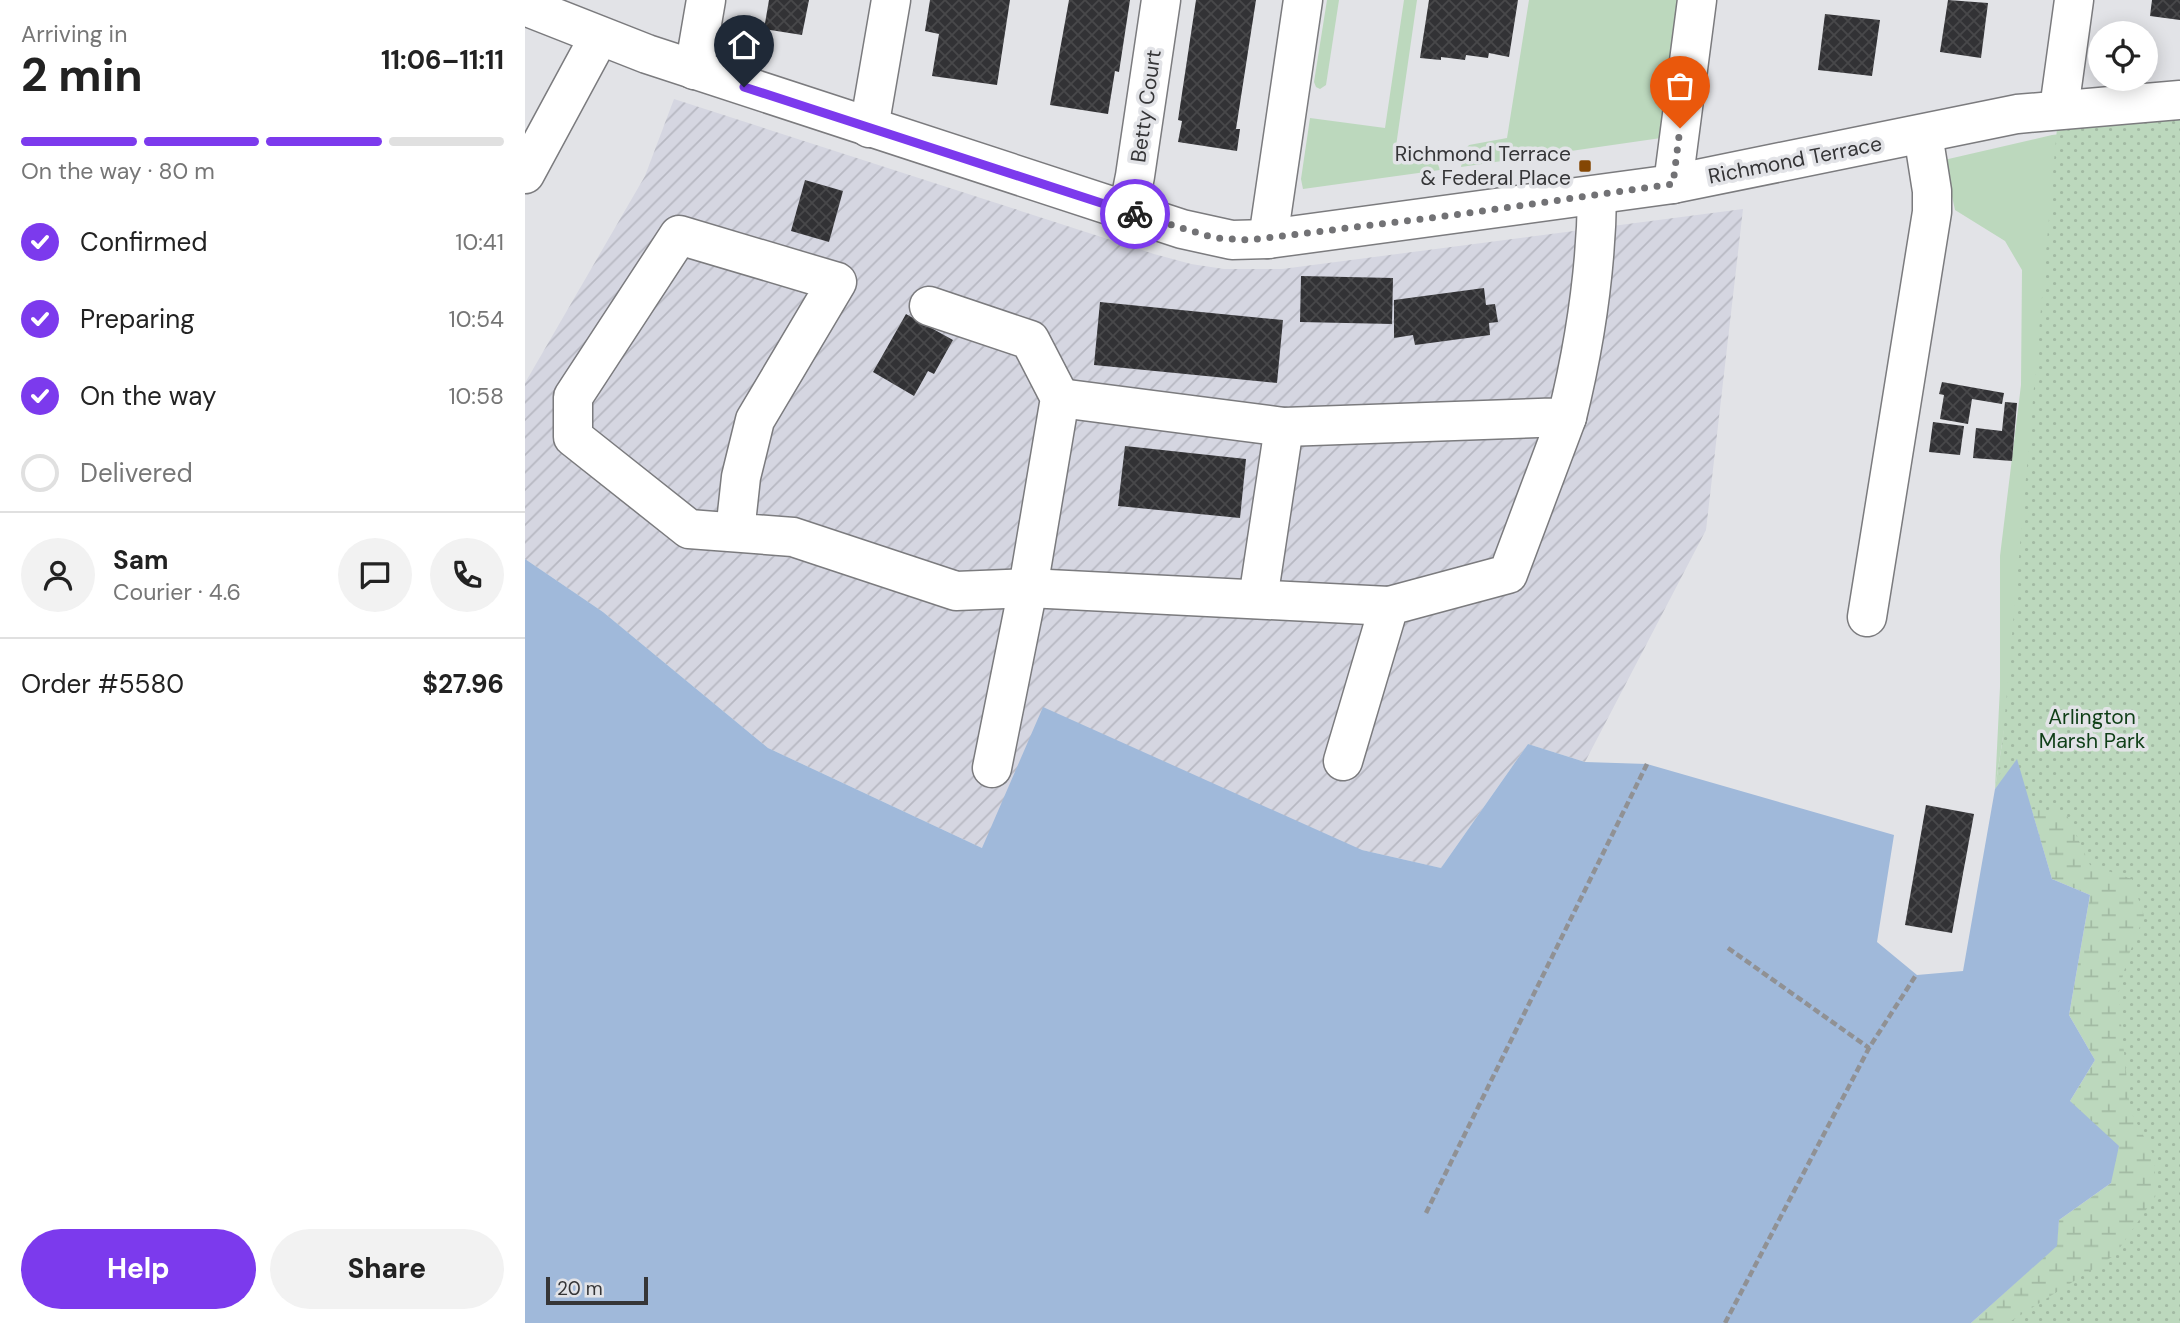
<!DOCTYPE html>
<meta charset="utf-8">
<style>
:root{--surface:#fff;--page:#f2f2f2;--text:#222;--muted:#767676;--line:#e0e0e0;--accent:#7c3aed}
body{margin:0;font-family:"DM Sans",sans-serif;background:var(--page);color:var(--text);height:100vh;display:flex;flex-direction:column;font-size:26px;white-space:nowrap}
*{box-sizing:border-box;margin:0}
p{font-size:23px;color:var(--muted)}
.icon{flex:none;width:38px;height:38px;fill:none;stroke:currentColor;stroke-width:2;stroke-linecap:round;stroke-linejoin:round}
.map{position:relative;flex:1;overflow:hidden}
.panel{display:flex;flex-direction:column;background:var(--surface);width:525px}
.panel>*{flex:none}
.fabs{position:absolute;left:1563px;top:21px;display:grid;gap:14px}
.fabs a{display:grid;place-items:center;width:70px;height:70px;border-radius:50%;background:var(--surface);box-shadow:0 4px 18px #0003;font-size:35px}
.scale{position:absolute;left:21px;bottom:18px;width:102px;box-sizing:border-box;padding-left:7px;border:4px solid #353537;border-top:0;font-size:19px;line-height:24px;white-space:nowrap;color:#353537;-webkit-text-stroke:5px #e2e3e7;paint-order:stroke}
.pin{position:absolute;display:grid;place-items:center;width:60px;height:60px;color:#fff;margin:-72px -30px;border-radius:50% 50% 50% 0;rotate:-45deg;box-shadow:0 0 7px #0007}
.pin .icon{rotate:45deg}
.courier{position:absolute;display:grid;place-items:center;width:70px;height:70px;margin:-35px;border:5px solid #7c3aed;border-radius:50%;background:#fff;color:#222;box-shadow:0 2px 9px #0007}
.overview em{font-style:normal;font-weight:700}
.overview div{display:flex;flex-direction:column-reverse}
.overview{display:flex;align-items:center;justify-content:space-between;height:119px;padding:0 21px}
h1{font-size:46px;font-weight:700;line-height:52px}
.bar{display:grid;grid-template-columns:repeat(4,1fr);gap:10px 7px;align-content:center;height:84px;padding:0 21px}
.bar i{height:9px;border-radius:5px;background:var(--line)}
.bar .current{background:var(--accent)}
.bar p{grid-column:span 4}
.line{display:flex;align-items:center;gap:18px;padding:0 21px;border-top:2px solid var(--line)}
.line div{flex:1}
.round{display:grid;place-items:center;flex:none;width:74px;height:74px;border-radius:37px;background:var(--page)}
ol{padding:0 21px;list-style:none}
li{display:flex;align-items:center;gap:21px;height:77px}
li p{margin-inline-start:auto}
li .icon{padding:7px;border-radius:50%;background:var(--accent);color:#fff;stroke-width:4}
li:last-child{color:var(--muted)}
li i{width:38px;height:38px;border:4px solid var(--line);border-radius:50%}
.primary-button{display:flex;gap:14px;margin-top:auto;padding:14px 21px}
.primary-button a{flex:1;height:80px;border-radius:42px;background:var(--accent);color:#fff;font-size:28px;font-weight:700;line-height:80px;text-align:center}
.primary-button a+a{background:var(--page);color:var(--text)}
main{display:flex;flex:1;min-height:0}
.map>svg:first-child{display:block}
</style>
<main>
<section class="panel">
<div class="overview"><div><h1>2 min</h1><p>Arriving in</p></div><em>11:06–11:11</em></div>
<div class="bar"><i class="current"></i><i class="current"></i><i class="current"></i><i></i><p>On the way · 80 m</p></div>
<ol>
<li><svg class="icon" aria-label="check" viewBox="0 0 24 24"><path d="M5 12l5 5 9-10"/></svg>Confirmed<p>10:41</p></li>
<li><svg class="icon" aria-label="check" viewBox="0 0 24 24"><path d="M5 12l5 5 9-10"/></svg>Preparing<p>10:54</p></li>
<li><svg class="icon" aria-label="check" viewBox="0 0 24 24"><path d="M5 12l5 5 9-10"/></svg>On the way<p>10:58</p></li>
<li><i></i>Delivered</li>
</ol>
<div class="line" style="height:126px"><a class="round"><svg class="icon" aria-label="person" viewBox="0 0 24 24"><circle cx="12" cy="8" r="4"/><path d="M4 21q1-7 8-7t8 7"/></svg></a><div><b>Sam</b><p>Courier · 4.6</p></div><a class="round"><svg class="icon" aria-label="chat" viewBox="0 0 24 24"><path d="M4 5h16v11H9l-5 4z"/></svg></a><a class="round"><svg class="icon" aria-label="phone" viewBox="0 0 24 24"><path d="M5 4h4l2 5-3 2q2 4 5 5l2-3 5 2v4C11 20 4 13 5 4z"/></svg></a></div>
<div class="line" style="height:91px"><div>Order #5580</div><b>$27.96</b></div>
<div class="primary-button"><a>Help</a><a>Share</a></div>
</section>
<div class="map">
<svg width="1655" height="1323" viewBox="0 0 1655 1323">
<defs>
<pattern id="industrial-furrows" width="10" height="10" patternUnits="userSpaceOnUse" patternTransform="scale(1.75)"><rect width="10" height="10" fill="#d5d6e1"/><path d="M-1 1l2-2M0 10L10 0M9 11l2-2" fill="none" stroke="#b7b8c2"/></pattern>
<pattern id="wetland-marsh" width="20" height="14" patternUnits="userSpaceOnUse" patternTransform="scale(1.75)"><rect width="20" height="14" fill="#bcd8bd"/><path d="M1 5h8M5 5V1M11 12h8M15 12V8" fill="none" stroke="#a2baa3"/></pattern>
<pattern id="park-dots" width="8" height="8" patternUnits="userSpaceOnUse" patternTransform="scale(1.75)"><rect width="8" height="8" fill="#bcd8bd"/><path d="M2 2h.1M6 6h.1" fill="none" stroke="#a2baa3" stroke-width="1.8" stroke-linecap="round"/></pattern>
<pattern id="building-cross-hatch" width="8" height="8" patternUnits="userSpaceOnUse" patternTransform="scale(1.75)"><rect width="8" height="8" fill="#323235"/><path d="M0 0l8 8M0 8l8-8" fill="none" stroke="#48484a"/></pattern>
</defs>
<rect width="100%" height="100%" fill="#e2e3e7"/>
<!-- industrial -->
<polygon fill="url(#industrial-furrows)" points="149,99 629,254 666,264 699,269 757,269 1218,209 1181,530 1060,762 1003,744 916,868 837,850 457,848 243,748 78,612 0,559 0,383 120,176"/>
<!-- grass -->
<g fill="#bcd8bd">
<polygon points="802,0 814,0 801,85 795,89 791,87 789,82"/>
<polygon points="879,0 892,0 870,153 906,152 910,156 915,170 778,189 776,179 785,118 860,128"/>
<polygon points="1004,0 1154,0 1136,138 936,167 939,151 944,145 982,138"/>
<polygon points="1655,122 1522,449 1470,789 1475,687 1475,556 1496,385 1497,270 1480,241 1430,210 1419,160 1527,135"/>
</g>
<!-- wetland -->
<polygon fill="url(#wetland-marsh)" points="1580,369 1655,1323 1446,1323 1531,1246 1534,1220 1586,1183 1545,1101 1570,1060 1544,1015 1565,895 1527,879 1492,760 1470,789 1522,449"/>
<!-- park -->
<polygon fill="url(#park-dots)" points="1655,118 1655,1323 1483,1323 1590,1255 1632,1194 1628,1154 1605,1110 1593,994 1603,957 1619,916 1607,879 1565,865 1541,813 1472,805 1532,128"/>
<!-- water -->
<polygon fill="#a0b9da" points="0,559 78,612 243,748 457,848 518,707 837,850 916,868 1003,744 1060,762 1122,764 1369,835 1352,942 1392,975 1438,971 1470,789 1492,759 1527,879 1565,895 1544,1015 1570,1060 1545,1101 1594,1146 1586,1183 1534,1220 1532,1246 1446,1323 0,1323"/>
<!-- building -->
<g fill="url(#building-cross-hatch)">
<polygon points="244,0 284,0 277,35 239,29"/>
<polygon points="405,0 485,0 472,85 407,76 414,34 400,31"/>
<polygon points="544,0 605,0 594,72 590,71 583,114 525,105"/>
<polygon points="671,0 731,0 711,129 715,129 712,151 653,142 657,121 653,120"/>
<polygon points="904,0 993,0 984,57 964,53 963,58 941,55 940,60 916,57 916,60 895,58"/>
<polygon points="1423,0 1463,3 1456,58 1415,52"/>
<polygon points="1627,0 1655,0 1655,20 1625,16"/>
<polygon points="1300,14 1355,20 1347,76 1293,70"/>
<polygon points="280,180 318,191 304,242 266,231"/>
<polygon points="776,276 868,278 867,324 775,322"/>
<polygon points="959,288 961,305 970,304 973,322 964,323 965,335 890,345 888,335 869,338 869,300"/>
<polygon points="575,302 758,320 752,383 569,365"/>
<polygon points="381,314 428,340 409,374 403,371 389,396 348,372"/>
<polygon points="1417,382 1479,393 1477,404 1447,399 1443,424 1415,419 1419,395 1414,394"/>
<polygon points="1480,402 1492,403 1487,461 1448,458 1451,428 1477,431"/>
<polygon points="1408,422 1439,426 1435,455 1404,452"/>
<polygon points="600,446 721,459 715,518 593,506"/>
<polygon points="1401,805 1449,814 1427,933 1380,925"/>
</g>
<g fill="none" stroke-linecap="round" stroke-linejoin="round">
<!-- minor casing -->
<g stroke="#7b7b7e" stroke-width="41">
<g id="minor">
<polyline points="0,6 122,54 657,229 707,240 743,239 1148,184 1492,114 1655,100"/>
<polyline points="169,70 181,0"/>
<polyline points="1534,109 1549,0"/>
<polyline points="344,128 366,0"/>
<polyline points="0,174 74,37"/>
<polyline points="1148,184 1172,0"/>
<polyline points="603,211 610,176 636,0"/>
<polyline points="743,239 778,0"/>
<polyline points="404,306 505,340 535,398 503,588 467,768"/>
<path d="M535 398 759 427 1042 417C1060 344 1071 271 1072 196"/>
<polyline points="210,532 216,477 230,420 312,282 154,235 48,397 48,437 164,529 268,537 431,591 503,588 864,606"/>
<polyline points="733,599 759,427"/>
<polyline points="1342,617 1407,212 1407,191 1398,134"/>
<polyline points="818,761 864,606 983,574 1042,417"/>
</g>
</g>
<!-- path -->
<g stroke="#909194" stroke-width="4.5" stroke-dasharray="7 3.5" stroke-linecap="butt">
<polyline points="1203,948 1344,1048"/>
<polyline points="901,1213 1122,764"/>
<polyline points="1200,1323 1344,1048 1391,975"/>
</g>
<!-- minor -->
<use href="#minor" stroke="#fff" stroke-width="38"/>
</g>
<g fill="none" stroke-linecap="round" stroke-linejoin="round">
<!-- done -->
<polyline stroke="#727275" stroke-width="7" stroke-dasharray="0 12.6" points="610,214 690,238 725,240 929,215 1148,184 1155,128"/>
<!-- route -->
<polyline stroke="#7c3aed" stroke-width="9" points="219,87 610,214"/>
</g>
<!-- markers -->
<rect fill="#844704" stroke="#e2e3e7" stroke-width="2.5" x="1053" y="159" width="14" height="14" rx="3.5"/>
<g text-anchor="middle" dominant-baseline="central" stroke-width="7" stroke-linejoin="round" paint-order="stroke">
<!-- street labels -->
<g font-size="21" fill="#353537" stroke="#e2e3e7">
<text transform="translate(621 106) rotate(-82)">Betty Court</text>
<text transform="translate(1270 160) rotate(-11)">Richmond Terrace</text>
</g>
<!-- poi labels -->
<g font-size="21" fill="#353537" stroke="#e2e3e7" text-anchor="end">
<text x="1046" y="154">Richmond Terrace<tspan x="1046" dy="24">&amp; Federal Place</tspan></text>
</g>
<!-- park labels -->
<g font-size="21" fill="#0f3f17" stroke="#e2e3e7">
<text x="1567" y="717">Arlington<tspan x="1567" dy="24">Marsh Park</tspan></text>
</g>
</g>
</svg>
<div class="fabs">
<a><svg class="icon" aria-label="locate" viewBox="0 0 24 24"><circle cx="12" cy="12" r="6"/><path d="M12 2v4M12 18v4M2 12h4M18 12h4"/></svg></a>
</div>
<div class="scale">20 m</div>
<div class="pin" style="left:1155px;top:128px;background:#ea580c"><svg class="icon" aria-label="bag" viewBox="0 0 24 24"><path d="M5 8h14l-1 12H6zM9 8a3 3 0 0 1 6 0"/></svg></div>
<div class="pin" style="left:219px;top:87px;background:#1f2937"><svg class="icon" aria-label="home" viewBox="0 0 24 24"><path d="M3 11l9-7 9 7M6 9v11h12V9"/></svg></div>
<div class="courier" style="left:610px;top:214px"><svg class="icon" aria-label="bike" viewBox="0 0 24 24"><circle cx="6" cy="16" r="4"/><circle cx="18" cy="16" r="4"/><path d="M6 16l4-8h5l3 8M10 8l3 8H6M13 5h3"/></svg></div>
</div>
</main>
